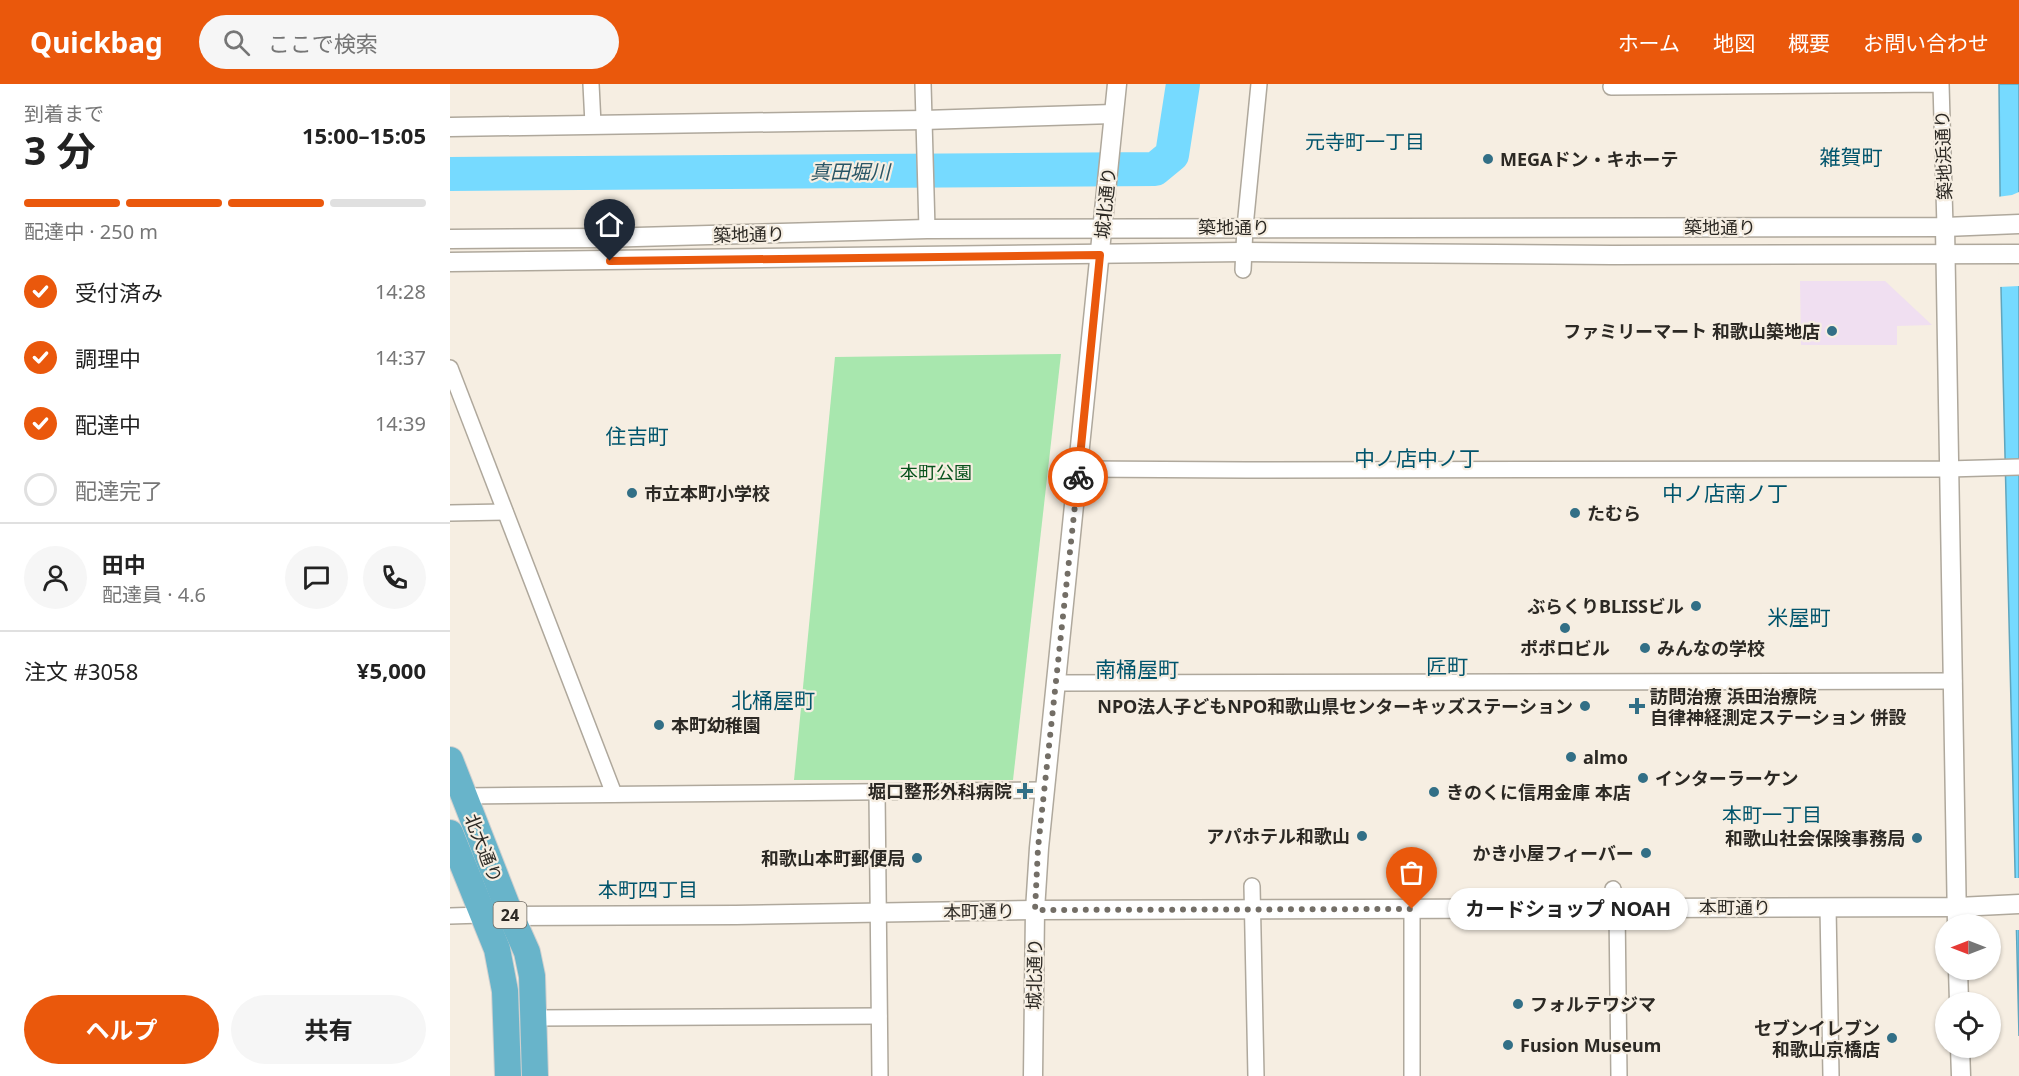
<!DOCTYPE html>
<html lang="ja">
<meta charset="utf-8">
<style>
:root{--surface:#fff;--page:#f6f6f6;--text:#222;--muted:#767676;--line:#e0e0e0;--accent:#ea580c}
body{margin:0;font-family:"Noto Sans","Noto Sans JP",sans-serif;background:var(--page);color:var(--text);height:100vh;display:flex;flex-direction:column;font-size:22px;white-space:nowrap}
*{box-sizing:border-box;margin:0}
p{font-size:20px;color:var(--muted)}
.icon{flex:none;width:33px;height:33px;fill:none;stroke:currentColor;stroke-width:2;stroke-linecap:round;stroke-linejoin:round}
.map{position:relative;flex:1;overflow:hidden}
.panel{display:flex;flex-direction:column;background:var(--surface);width:450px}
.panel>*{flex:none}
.needle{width:39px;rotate:270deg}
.tools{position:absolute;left:1485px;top:830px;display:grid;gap:12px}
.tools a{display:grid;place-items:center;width:66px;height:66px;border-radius:50%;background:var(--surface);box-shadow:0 2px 4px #0004;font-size:30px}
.pin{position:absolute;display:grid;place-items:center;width:51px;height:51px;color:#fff;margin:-62px -26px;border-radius:50% 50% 50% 0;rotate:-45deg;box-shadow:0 0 6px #0007}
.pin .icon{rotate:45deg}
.courier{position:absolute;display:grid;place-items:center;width:60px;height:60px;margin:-30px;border:4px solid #ea580c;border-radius:50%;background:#fff;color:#222;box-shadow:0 2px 8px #0007}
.bubble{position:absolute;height:42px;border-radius:21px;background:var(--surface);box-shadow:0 2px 4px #0004;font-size:20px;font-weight:700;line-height:42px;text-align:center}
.overview em{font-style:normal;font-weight:700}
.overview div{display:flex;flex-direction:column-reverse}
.overview{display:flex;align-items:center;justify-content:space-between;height:102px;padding:0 24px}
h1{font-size:39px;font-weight:700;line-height:45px}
.bar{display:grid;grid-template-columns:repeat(4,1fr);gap:9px 6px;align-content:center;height:72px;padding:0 24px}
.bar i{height:8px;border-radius:4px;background:var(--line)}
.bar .active{background:var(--accent)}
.bar p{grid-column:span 4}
.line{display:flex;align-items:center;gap:15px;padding:0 24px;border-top:2px solid var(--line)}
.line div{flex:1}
.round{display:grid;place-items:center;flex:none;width:63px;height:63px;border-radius:32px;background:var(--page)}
ol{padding:0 24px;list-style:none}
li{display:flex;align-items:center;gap:18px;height:66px}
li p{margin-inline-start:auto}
li .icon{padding:6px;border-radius:50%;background:var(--accent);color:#fff;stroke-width:4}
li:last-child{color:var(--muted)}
li i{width:33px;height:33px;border:3px solid var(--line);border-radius:50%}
.button{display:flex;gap:12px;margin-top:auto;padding:12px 24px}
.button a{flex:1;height:69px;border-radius:36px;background:var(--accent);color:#fff;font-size:24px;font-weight:700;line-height:69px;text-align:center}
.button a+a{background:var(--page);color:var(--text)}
header{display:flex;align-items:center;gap:36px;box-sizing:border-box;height:84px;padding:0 30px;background:var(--accent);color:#fff}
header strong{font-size:28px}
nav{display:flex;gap:33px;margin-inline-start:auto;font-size:21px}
.search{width:420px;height:54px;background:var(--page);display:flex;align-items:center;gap:15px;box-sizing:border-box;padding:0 21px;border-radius:33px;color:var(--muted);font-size:22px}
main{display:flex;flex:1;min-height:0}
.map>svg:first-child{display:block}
</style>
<header>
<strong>Quickbag</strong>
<div class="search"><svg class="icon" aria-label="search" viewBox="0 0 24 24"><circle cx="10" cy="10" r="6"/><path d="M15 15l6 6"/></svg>ここで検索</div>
<nav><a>ホーム</a><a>地図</a><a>概要</a><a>お問い合わせ</a></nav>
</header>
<main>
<section class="panel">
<div class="overview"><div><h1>3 分</h1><p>到着まで</p></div><em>15:00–15:05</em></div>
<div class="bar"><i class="active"></i><i class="active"></i><i class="active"></i><i></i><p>配達中 · 250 m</p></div>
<ol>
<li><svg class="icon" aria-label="check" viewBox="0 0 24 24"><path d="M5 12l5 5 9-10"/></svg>受付済み<p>14:28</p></li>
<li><svg class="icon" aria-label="check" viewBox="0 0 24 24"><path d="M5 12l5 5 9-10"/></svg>調理中<p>14:37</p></li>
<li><svg class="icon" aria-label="check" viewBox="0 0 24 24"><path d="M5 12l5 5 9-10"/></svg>配達中<p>14:39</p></li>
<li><i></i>配達完了</li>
</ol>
<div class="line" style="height:108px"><a class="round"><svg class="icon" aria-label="person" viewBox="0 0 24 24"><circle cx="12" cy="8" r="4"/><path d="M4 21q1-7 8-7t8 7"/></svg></a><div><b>田中</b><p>配達員 · 4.6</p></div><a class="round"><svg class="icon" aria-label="chat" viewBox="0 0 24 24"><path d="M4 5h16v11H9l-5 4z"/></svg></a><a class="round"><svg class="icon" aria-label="phone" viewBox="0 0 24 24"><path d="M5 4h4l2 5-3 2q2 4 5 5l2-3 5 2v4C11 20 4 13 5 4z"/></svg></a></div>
<div class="line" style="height:78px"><div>注文 #3058</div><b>¥5,000</b></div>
<div class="button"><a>ヘルプ</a><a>共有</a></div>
</section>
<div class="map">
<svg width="1569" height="992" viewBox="0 0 1569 992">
<rect width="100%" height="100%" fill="#f6eee2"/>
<!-- commercial -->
<polygon fill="#f0dff1" points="1350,197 1435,197 1482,241 1447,242 1447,261 1351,261"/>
<!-- green -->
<polygon fill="#a8e7ae" points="611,270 563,696 344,696 385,273"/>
<!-- water -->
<polygon fill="#76daff" stroke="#60a5bd" stroke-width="1.5" points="1549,0 1569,0 1569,952 1551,204"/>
<!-- pier -->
<g fill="#f6eee2">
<polygon points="1569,108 1569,202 1549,203 1547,113 1562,111"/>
<polygon points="1562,794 1569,794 1569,846 1564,846"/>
</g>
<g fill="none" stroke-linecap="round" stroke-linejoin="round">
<!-- river -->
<polyline stroke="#76daff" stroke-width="34" points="0,90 705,85 722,71 733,0"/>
<!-- minor casing -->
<g stroke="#afa89c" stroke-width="18">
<g id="minor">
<polyline points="141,0 143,40"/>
<polyline points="473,0 477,145"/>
<polyline points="1161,3 1491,0 1495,143"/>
<polyline points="793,186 795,143 809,0"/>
<polyline points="0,284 164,710"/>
<polyline points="629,385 796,386 1498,385 1569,383"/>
<polyline points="0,429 55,428"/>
<polyline points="606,599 1504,597"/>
<polyline points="427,708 430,992"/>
<polyline points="14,712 595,706"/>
<polyline points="802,802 806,992"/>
<polyline points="1163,805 1167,824 1169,992"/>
<polyline points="1378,823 1381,992"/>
<polyline points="0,832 32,831"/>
<polyline points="84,934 429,932"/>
<polyline points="962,992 962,825"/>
</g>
</g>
<!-- tertiary casing -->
<g stroke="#afa89c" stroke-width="21">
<g id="tertiary">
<polyline points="0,43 474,36 663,30"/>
<polyline points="1495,143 1507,840"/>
<polyline points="0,155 150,154 477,145 1495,143 1569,140"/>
<polyline points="0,178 793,168 1162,171 1569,170"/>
<polyline points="52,832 286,831 585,826 1508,823 1569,820"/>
<polyline points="1508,885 1509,918"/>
<polyline points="1510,963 1511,992"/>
<polyline points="583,992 585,826 589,764 667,0"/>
</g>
</g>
<!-- trunk casing -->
<g stroke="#d1d0cf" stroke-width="28">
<g id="trunk">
<polyline points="0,676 61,832 77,868 82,892 85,992"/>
<polyline points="0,749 47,865 55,907 58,992"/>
</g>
</g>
<!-- minor -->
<use href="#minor" stroke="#fff" stroke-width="15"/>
<!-- tertiary -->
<use href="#tertiary" stroke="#fff" stroke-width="18"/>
<!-- trunk -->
<use href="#trunk" stroke="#68b4ca" stroke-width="26"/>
</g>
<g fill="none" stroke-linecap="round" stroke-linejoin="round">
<!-- done -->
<polyline stroke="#736e66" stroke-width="6" stroke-dasharray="0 10.8" points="628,393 588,764 585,826 962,825"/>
<!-- route -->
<polyline stroke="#ea580c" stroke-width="8" points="160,177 650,171 628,393"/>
</g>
<!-- markers -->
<g fill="#326f86" stroke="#f6eee2" stroke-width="2">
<circle cx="1038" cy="75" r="6"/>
<circle cx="1382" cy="247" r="6"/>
<circle cx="182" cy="409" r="6"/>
<circle cx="1125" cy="429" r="6"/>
<circle cx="1246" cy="522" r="6"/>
<circle cx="1115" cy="544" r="6"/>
<circle cx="1195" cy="564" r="6"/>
<circle cx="1135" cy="622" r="6"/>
<path d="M1184 613h6v6h6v6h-6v6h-6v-6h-6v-6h6z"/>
<circle cx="209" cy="641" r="6"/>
<circle cx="1121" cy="673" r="6"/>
<circle cx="1193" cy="694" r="6"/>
<path d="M572 698h6v6h6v6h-6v6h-6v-6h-6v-6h6z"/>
<circle cx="984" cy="708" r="6"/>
<circle cx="912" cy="752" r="6"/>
<circle cx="1467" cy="754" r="6"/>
<circle cx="1196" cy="769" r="6"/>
<circle cx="467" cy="774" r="6"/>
<circle cx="1068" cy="920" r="6"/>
<circle cx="1442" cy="954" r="6"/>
<circle cx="1058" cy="961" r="6"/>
</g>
<g text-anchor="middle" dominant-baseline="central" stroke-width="4.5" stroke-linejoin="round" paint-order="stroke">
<!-- shield labels -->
<rect fill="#f6eee2" stroke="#69645d" stroke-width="1.5" x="43.5" y="818" width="33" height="26" rx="4.5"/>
<g font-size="16" font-weight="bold" fill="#2c2924">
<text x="60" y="831">24</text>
</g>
<!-- street labels -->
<g font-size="18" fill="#2c2924" stroke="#f6eee2">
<text transform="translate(1493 71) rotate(-92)">築地浜通り</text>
<text transform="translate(655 119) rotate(-84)">城北通り</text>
<text x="784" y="143">築地通り</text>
<text x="1270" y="143">築地通り</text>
<text transform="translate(299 150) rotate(-1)">築地通り</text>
<text transform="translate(34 764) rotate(69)">北大通り</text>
<text x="1285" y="823">本町通り</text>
<text transform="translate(529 827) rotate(-1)">本町通り</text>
<text transform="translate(584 890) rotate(-89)">城北通り</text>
</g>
<!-- poi labels -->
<g font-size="18" font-weight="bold" fill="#2c2924" stroke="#f6eee2" text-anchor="start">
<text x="1050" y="75">MEGAドン・キホーテ</text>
<text x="1370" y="247" text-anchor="end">ファミリーマート 和歌山築地店</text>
<text x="194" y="409">市立本町小学校</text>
<text x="1137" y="429">たむら</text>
<text x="1234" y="522" text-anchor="end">ぶらくりBLISSビル</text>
<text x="1115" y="564" text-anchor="middle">ポポロビル</text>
<text x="1207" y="564">みんなの学校</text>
<text x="1200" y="612">訪問治療 浜田治療院<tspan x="1200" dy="21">自律神経測定ステーション 併設</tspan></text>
<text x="1123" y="622" text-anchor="end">NPO法人子どもNPO和歌山県センターキッズステーション</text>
<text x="221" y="641">本町幼稚園</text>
<text x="1133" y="673">almo</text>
<text x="1205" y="694">インターラーケン</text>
<text x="562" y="707" text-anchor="end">堀口整形外科病院</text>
<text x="996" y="708">きのくに信用金庫 本店</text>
<text x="900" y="752" text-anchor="end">アパホテル和歌山</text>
<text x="1455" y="754" text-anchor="end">和歌山社会保険事務局</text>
<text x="1184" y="769" text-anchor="end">かき小屋フィーバー</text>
<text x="455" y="774" text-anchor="end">和歌山本町郵便局</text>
<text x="1080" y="920">フォルテワジマ</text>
<text x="1430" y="944" text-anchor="end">セブンイレブン<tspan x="1430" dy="21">和歌山京橋店</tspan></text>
<text x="1070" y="961">Fusion Museum</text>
</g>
<!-- park labels -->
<g font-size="18" fill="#07521c" stroke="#f6eee2">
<text x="486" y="388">本町公園</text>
</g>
<!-- neighbourhood labels -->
<g font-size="20" fill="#00546c" stroke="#f6eee2">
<text x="915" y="57">元寺町一丁目</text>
<text x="1322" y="730">本町一丁目</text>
<text x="198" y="805">本町四丁目</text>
</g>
<!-- water labels -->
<g font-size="20" font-style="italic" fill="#2a5666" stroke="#f6eee2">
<text x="400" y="87">真田堀川</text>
</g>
<!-- quarter labels -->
<g font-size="21" fill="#00546c" stroke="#f6eee2">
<text x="1401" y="73">雑賀町</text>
<text x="187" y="352">住吉町</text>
<text x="967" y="374">中ノ店中ノ丁</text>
<text x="1275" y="409">中ノ店南ノ丁</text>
<text x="1349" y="533">米屋町</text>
<text x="997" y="582">匠町</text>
<text x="687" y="585">南桶屋町</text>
<text x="323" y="616">北桶屋町</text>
</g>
</g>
</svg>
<div class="tools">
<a><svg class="needle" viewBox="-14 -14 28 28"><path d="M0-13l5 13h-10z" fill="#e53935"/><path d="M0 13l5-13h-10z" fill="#767676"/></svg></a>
<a><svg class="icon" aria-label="locate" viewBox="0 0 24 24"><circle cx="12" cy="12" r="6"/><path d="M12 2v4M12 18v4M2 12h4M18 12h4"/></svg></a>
</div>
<div class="pin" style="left:962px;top:825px;background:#ea580c"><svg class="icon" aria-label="bag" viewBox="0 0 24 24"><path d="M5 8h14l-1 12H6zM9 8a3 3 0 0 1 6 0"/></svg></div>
<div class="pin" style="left:160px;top:177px;background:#1f2937"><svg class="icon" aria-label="home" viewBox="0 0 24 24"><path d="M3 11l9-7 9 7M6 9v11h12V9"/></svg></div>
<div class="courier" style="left:628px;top:393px"><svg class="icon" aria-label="bike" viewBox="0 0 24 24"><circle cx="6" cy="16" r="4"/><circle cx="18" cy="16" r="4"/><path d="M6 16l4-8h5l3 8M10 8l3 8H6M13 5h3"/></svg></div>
<div class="bubble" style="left:998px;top:804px;width:240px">カードショップ NOAH</div>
</div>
</main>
